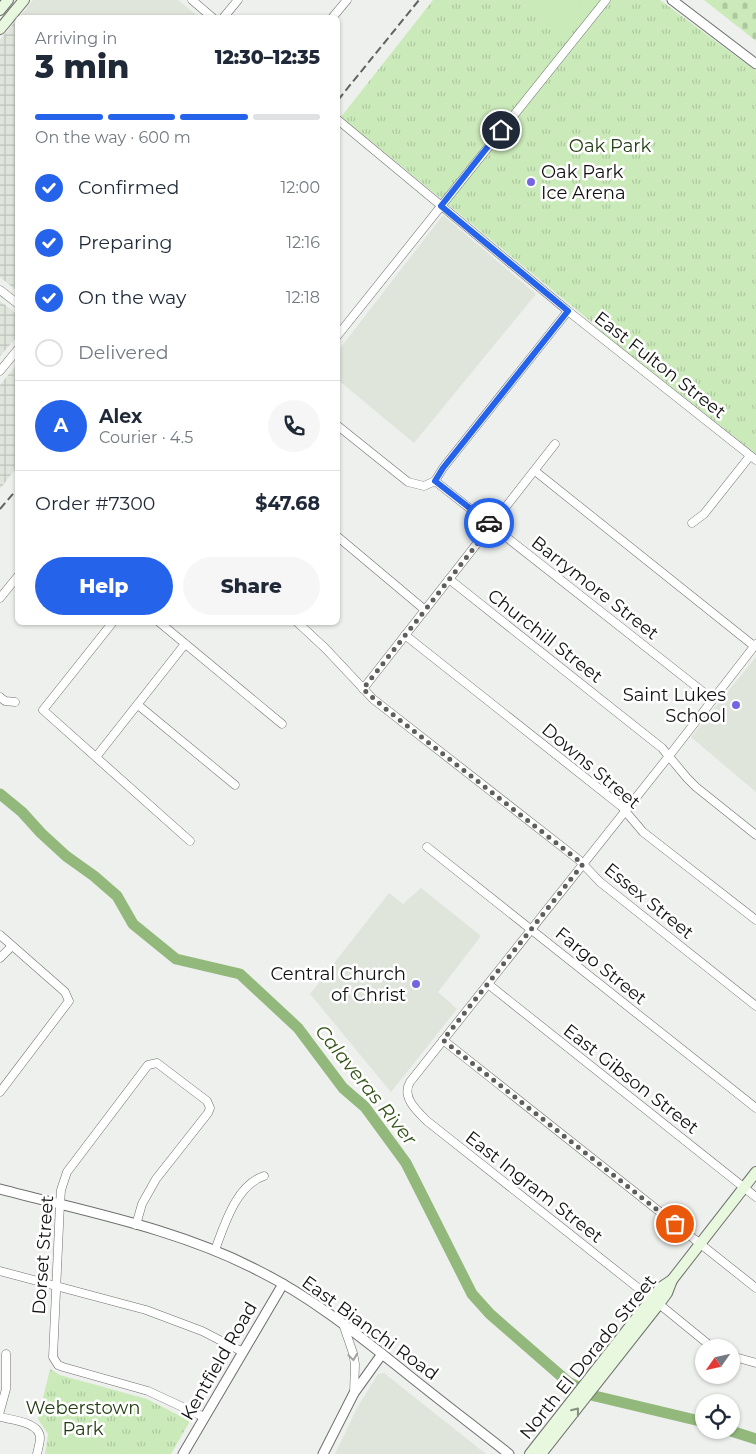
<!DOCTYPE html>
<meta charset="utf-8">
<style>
:root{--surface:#fff;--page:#f6f6f7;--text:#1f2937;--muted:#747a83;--line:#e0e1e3;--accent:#2563eb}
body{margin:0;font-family:Montserrat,sans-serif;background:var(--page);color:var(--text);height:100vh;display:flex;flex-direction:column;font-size:19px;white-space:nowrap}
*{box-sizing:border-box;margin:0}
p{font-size:16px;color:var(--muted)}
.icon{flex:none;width:28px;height:28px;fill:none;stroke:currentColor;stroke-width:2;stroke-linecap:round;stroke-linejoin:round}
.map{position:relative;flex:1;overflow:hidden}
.details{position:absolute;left:15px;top:15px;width:325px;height:610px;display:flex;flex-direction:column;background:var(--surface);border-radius:8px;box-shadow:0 1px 4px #0004}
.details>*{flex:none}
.needle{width:32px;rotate:236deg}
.tools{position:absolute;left:695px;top:1339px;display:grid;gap:10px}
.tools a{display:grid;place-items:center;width:45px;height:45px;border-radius:50%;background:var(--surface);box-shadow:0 1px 4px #0004;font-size:25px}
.pin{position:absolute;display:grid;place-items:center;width:42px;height:42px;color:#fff;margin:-21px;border:2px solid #fff;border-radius:50%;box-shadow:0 1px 5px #0007}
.courier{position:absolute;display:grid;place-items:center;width:50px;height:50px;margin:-25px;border:4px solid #2563eb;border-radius:50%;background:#fff;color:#222;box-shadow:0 1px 6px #0007}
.summary em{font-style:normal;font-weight:800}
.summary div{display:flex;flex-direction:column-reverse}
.summary{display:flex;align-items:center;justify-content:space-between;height:85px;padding:0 20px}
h1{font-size:32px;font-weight:800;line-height:38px}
.bar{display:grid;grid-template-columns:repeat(4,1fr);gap:8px 5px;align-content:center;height:60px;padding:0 20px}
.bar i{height:6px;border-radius:4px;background:var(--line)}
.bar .on{background:var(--accent)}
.bar p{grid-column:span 4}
.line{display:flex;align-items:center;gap:12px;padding:0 20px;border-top:1px solid var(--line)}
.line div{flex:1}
.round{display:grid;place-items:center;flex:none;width:52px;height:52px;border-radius:26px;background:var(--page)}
ol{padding:0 20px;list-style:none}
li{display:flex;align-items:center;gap:15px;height:55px}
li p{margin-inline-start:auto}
li .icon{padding:5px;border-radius:50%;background:var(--accent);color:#fff;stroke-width:4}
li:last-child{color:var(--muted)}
li i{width:28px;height:28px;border:2px solid var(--line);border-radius:50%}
.button{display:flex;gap:10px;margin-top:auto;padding:10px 20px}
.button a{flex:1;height:58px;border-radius:30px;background:var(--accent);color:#fff;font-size:20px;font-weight:800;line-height:58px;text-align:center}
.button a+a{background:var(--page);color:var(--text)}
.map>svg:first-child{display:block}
</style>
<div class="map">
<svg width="756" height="1454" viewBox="0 0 756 1454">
<defs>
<pattern id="industrial-grid" width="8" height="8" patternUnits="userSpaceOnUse" patternTransform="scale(1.25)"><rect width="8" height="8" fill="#dfe5db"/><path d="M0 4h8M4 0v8" fill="none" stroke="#bec3bb"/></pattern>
<pattern id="cemetery-stones" width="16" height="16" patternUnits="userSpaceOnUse" patternTransform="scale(1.25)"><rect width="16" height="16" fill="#cbeab9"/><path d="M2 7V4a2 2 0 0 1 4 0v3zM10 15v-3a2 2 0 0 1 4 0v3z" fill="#adc89e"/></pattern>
<pattern id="park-tufts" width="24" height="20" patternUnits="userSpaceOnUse" patternTransform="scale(1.25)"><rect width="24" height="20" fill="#cbeab9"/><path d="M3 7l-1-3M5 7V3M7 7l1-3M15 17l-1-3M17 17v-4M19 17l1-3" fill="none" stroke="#adc89e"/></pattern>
</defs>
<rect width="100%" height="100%" fill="#eef0ed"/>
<!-- built -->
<g fill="#dfe5db">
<polygon points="33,0 178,0 199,17 24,17 21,15"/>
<polygon points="443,215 536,294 414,443 338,380 338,351"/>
<polygon points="756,657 756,792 691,737"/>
<polygon points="421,888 481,936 438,992 457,1009 391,1092 310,994 389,893 403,904"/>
<polygon points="384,1373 486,1454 335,1454 357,1408 378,1374"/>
</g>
<!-- industrial -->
<g fill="url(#industrial-grid)">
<polygon points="17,19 17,291 0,277 0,40"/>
<polygon points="0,301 18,315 17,337 0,356"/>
<polygon points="17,364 17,467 0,489 0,385"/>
</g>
<!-- cemetery -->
<polygon fill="url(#cemetery-stones)" points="704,0 756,0 756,41"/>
<!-- park -->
<g fill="url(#park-tufts)">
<polygon points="433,0 660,0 756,71 756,454 649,369 625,354 589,320 341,117"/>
<polygon points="50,1369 60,1375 147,1399 190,1421 171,1454 45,1454 48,1434 38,1419"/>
</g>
<!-- garden -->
<g fill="#cbeab9">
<polygon points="521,0 581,0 578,24 569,35"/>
<polygon points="97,1427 97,1454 64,1454 64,1428"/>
</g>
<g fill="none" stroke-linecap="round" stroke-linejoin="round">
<!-- river -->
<g stroke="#92b87b" stroke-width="11">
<polyline points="0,794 22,812 41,833 66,856 94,876 117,896 133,924 176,959 240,974 298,1028 343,1088 365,1107 406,1163 472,1294 490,1314 568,1382 595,1396 704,1422"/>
<polyline points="728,1430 756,1439"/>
</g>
<!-- minor casing -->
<g stroke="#6e706d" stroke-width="9">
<g id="minor">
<polyline points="192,0 213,18"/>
<polyline points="223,18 238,0"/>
<polyline points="332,18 347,0"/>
<polyline points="338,120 568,311 756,460"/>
<polyline points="0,290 18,304"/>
<polyline points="338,335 606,0"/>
<polyline points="0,371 18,349"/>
<polyline points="338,426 408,482 424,486 435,481"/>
<polyline points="535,471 754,646"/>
<polyline points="435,481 712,699"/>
<polyline points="435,481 443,468 568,311"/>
<polyline points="692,523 704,514 750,456"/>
<polyline points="338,537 425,610"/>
<polyline points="449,579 662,748 687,778 696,787 756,835"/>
<polyline points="0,598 18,576"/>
<polyline points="113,622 43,710 190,841"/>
<polyline points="159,622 282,724"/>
<polyline points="297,622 326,649 373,699 579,860 600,882 756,1006"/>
<polyline points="405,635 621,806 643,832 756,920"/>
<polyline points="363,689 555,444"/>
<polyline points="0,697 5,701 15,702"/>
<polyline points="138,705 235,785"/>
<polyline points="96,757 185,644"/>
<polyline points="427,847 756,1108"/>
<polyline points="0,935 65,992 69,1001 0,1092"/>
<polyline points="0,958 12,946"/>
<polyline points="488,984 756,1197"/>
<polyline points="443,1040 756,1288"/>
<polyline points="136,1225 142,1204 156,1179 208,1113 210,1108 207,1101 157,1063 148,1065 67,1172 61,1190 60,1204 53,1357 58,1365 63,1367 148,1391 204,1417"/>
<path d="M215 1250C224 1226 236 1185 264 1176"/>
<polyline points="0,1271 146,1310 202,1331 243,1352"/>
<path d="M652 1299 427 1121C417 1111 401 1097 410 1082L669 756 756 644"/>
<polyline points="659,1304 713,1348"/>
<polyline points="343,1324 353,1353 355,1364 354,1393"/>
<polyline points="731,1356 756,1363"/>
<polyline points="0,1411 6,1389 6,1354"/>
<path d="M0 1417C12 1420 40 1422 40 1438 40 1443 38 1449 37 1454"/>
</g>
</g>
<!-- tertiary casing -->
<g stroke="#6e706d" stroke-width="11">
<g id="tertiary">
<polyline points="672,0 756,64"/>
<path d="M0 1189C87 1212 179 1229 259 1271 309 1296 352 1330 396 1365 433 1395 471 1424 509 1454"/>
<polyline points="183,1454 283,1284"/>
<polyline points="323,1454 354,1393 382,1354"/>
</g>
</g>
<!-- secondary casing -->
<g stroke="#6e706d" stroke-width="12">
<g id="secondary">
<polyline points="0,10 8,0"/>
<polyline points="0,29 24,0"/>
<polyline points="530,1454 660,1288 672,1280 756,1172"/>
<polyline points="541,1454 659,1304 667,1293 672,1280"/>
</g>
</g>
<!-- minor -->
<use href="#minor" stroke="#fff" stroke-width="8"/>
<!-- tertiary -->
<use href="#tertiary" stroke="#fff" stroke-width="9"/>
<!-- secondary -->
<use href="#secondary" stroke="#e8f8de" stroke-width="10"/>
<!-- rail -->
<g stroke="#626361" stroke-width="2" stroke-dasharray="8 4" stroke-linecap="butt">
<polyline points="338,100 419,0"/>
<polyline points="0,509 18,488"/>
</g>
</g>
<!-- one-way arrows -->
<defs><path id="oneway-chevron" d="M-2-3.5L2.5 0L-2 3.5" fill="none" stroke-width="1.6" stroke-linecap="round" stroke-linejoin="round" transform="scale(1.25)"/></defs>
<use stroke="#9fa09f" href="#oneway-chevron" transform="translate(353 1357) rotate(82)"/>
<use stroke="#879081" href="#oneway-chevron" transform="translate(576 1411) rotate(-52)"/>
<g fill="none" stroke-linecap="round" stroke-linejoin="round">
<!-- done -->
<polyline stroke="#5e5f5d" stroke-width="5" stroke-dasharray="0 9" points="489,523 492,525 363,689 387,710 583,864 443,1040 675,1224"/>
<!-- route -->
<polyline stroke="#2563eb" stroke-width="6" points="489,523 435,481 443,468 568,311 441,206 501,130"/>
</g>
<!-- markers -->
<g fill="#7366e0" stroke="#fff" stroke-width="2">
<circle cx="531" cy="182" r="5"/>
<circle cx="736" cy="705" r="5"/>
<circle cx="416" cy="984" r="5"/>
</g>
<g text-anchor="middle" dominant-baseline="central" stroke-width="5" stroke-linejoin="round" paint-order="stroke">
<!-- park labels -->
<g font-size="18" fill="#243d12" stroke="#fff">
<text x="610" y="146">Oak Park</text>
<text x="83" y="1408">Weberstown<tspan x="83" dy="21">Park</tspan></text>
</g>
<!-- poi labels -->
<g font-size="18" fill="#101110" stroke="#fff" text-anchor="end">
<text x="541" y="172" text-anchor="start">Oak Park<tspan x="541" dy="21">Ice Arena</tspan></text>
<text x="726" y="695">Saint Lukes<tspan x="726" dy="21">School</tspan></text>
<text x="406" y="974">Central Church<tspan x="406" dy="21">of Christ</tspan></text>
</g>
<!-- street labels -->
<g font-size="18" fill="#101110" stroke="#fff">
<text transform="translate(660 365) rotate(38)">East Fulton Street</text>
<text transform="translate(595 588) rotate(38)">Barrymore Street</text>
<text transform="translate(545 636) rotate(38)">Churchill Street</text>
<text transform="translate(591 766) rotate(40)">Downs Street</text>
<text transform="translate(649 901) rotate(39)">Essex Street</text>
<text transform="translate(601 966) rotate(39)">Fargo Street</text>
<text transform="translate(631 1079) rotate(38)">East Gibson Street</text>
<text transform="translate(534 1187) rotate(38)">East Ingram Street</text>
<text transform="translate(43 1255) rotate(-86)">Dorset Street</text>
<text transform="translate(370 1328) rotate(36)">East Bianchi Road</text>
<text transform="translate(588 1357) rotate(-51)">North El Dorado Street</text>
<text transform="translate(219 1361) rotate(-60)">Kentfield Road</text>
</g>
<!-- water labels -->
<g font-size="19" font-style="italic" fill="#305214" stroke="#fff">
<text transform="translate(366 1085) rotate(51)">Calaveras River</text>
</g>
</g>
</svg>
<div class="tools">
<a><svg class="needle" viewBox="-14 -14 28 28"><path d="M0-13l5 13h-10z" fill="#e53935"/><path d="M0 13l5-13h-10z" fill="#747a83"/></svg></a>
<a><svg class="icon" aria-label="locate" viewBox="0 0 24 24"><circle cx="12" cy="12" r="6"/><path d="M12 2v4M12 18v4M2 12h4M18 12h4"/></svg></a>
</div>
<div class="pin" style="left:675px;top:1224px;background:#ea580c"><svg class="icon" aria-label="bag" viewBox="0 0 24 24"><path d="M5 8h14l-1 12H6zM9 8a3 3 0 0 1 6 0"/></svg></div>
<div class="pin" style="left:501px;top:130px;background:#1f2937"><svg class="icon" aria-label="home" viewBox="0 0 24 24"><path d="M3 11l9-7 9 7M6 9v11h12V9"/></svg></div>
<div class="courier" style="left:489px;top:523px"><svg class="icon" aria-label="car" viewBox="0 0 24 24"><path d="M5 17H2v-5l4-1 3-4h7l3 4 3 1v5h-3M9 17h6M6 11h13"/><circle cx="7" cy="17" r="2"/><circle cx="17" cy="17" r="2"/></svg></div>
<section class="details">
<div class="summary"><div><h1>3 min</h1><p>Arriving in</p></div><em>12:30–12:35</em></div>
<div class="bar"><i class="on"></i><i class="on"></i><i class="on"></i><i></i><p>On the way · 600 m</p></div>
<ol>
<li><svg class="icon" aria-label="check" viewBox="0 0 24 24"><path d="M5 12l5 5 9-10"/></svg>Confirmed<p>12:00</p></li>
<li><svg class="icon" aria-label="check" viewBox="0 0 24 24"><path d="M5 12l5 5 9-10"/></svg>Preparing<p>12:16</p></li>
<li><svg class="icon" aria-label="check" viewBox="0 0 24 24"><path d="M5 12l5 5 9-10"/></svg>On the way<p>12:18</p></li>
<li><i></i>Delivered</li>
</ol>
<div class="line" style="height:90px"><b class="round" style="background:var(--accent);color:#fff">A</b><div><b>Alex</b><p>Courier · 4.5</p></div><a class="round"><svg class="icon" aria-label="phone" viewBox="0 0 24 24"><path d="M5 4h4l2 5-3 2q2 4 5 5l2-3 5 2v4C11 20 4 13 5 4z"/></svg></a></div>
<div class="line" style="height:65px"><div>Order #7300</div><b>$47.68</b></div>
<div class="button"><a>Help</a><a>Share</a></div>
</section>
</div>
